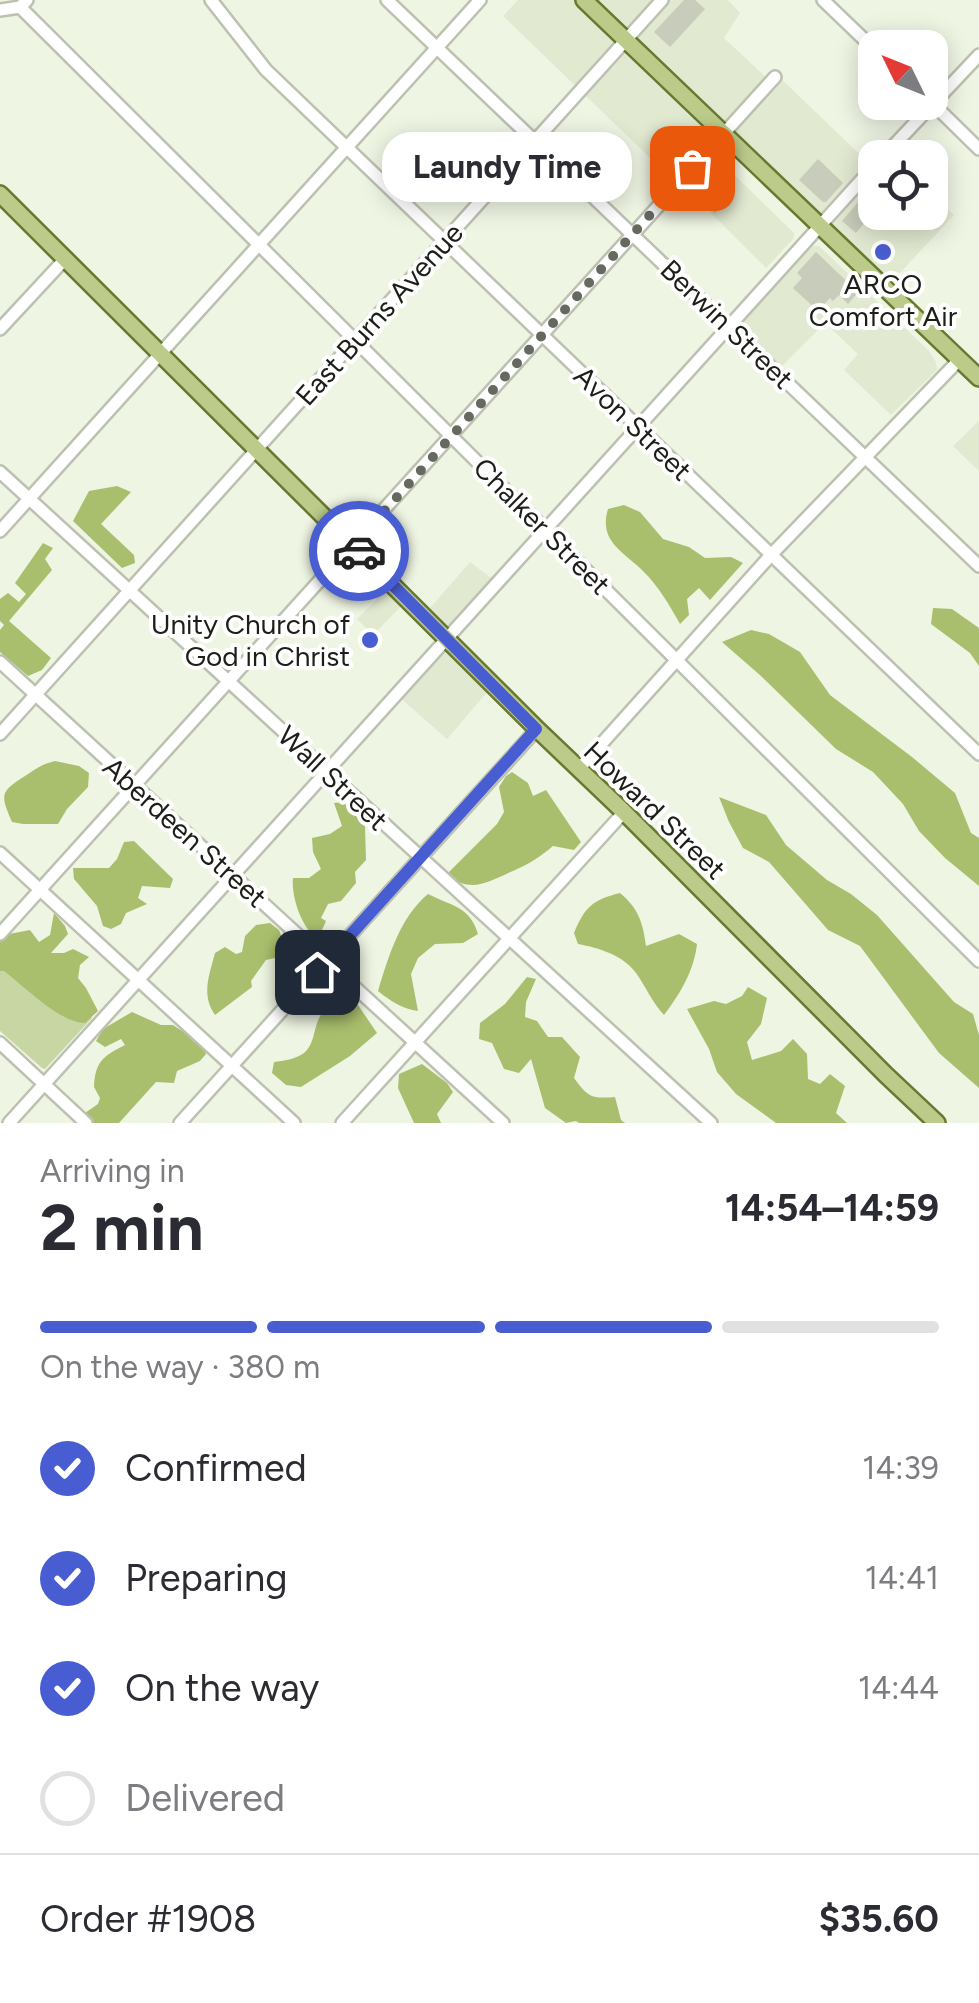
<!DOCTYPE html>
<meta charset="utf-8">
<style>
:root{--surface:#fff;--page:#f7f7f7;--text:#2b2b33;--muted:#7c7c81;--line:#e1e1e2;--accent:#485dd1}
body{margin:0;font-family:Figtree,sans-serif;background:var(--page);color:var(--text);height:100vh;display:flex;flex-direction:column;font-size:38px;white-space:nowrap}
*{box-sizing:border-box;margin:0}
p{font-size:32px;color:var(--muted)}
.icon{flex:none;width:55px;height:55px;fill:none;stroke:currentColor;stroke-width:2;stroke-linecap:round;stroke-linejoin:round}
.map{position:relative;height:1123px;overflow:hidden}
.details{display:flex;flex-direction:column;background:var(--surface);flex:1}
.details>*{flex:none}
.needle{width:65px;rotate:313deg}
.controls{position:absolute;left:858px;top:30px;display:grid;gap:20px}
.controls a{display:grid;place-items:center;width:90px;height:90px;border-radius:20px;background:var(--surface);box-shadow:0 5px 25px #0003;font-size:50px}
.pin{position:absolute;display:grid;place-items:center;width:85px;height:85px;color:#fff;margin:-42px;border-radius:20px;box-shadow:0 5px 15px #0006}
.courier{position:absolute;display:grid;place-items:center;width:100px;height:100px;margin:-50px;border:8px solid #485dd1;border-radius:50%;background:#fff;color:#222;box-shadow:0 2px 12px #0007}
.bubble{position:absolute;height:70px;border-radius:30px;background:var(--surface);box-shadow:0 5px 25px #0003;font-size:32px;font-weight:700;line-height:70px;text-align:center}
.summary em{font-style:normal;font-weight:700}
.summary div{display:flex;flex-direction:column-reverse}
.summary{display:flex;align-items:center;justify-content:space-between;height:170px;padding:0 40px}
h1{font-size:65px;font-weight:700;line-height:75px}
.bar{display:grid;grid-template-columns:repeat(4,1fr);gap:15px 10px;align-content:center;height:120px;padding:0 40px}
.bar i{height:12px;border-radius:8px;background:var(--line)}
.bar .on{background:var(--accent)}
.bar p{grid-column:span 4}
.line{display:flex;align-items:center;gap:25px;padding:0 40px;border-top:2px solid var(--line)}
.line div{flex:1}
ol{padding:0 40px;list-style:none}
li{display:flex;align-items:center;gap:30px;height:110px}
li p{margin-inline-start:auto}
li .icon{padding:10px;border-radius:50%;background:var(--accent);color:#fff;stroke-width:4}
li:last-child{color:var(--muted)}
li i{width:55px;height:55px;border:5px solid var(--line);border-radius:50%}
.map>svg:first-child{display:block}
</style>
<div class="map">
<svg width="979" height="1123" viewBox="0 0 979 1123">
<rect width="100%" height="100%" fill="#eff5e3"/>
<!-- built -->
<g fill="#e2e9d1">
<polygon points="518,0 728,0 740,13 724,38 767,78 774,72 873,167 852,190 875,210 875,212 878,213 890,222 898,213 930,212 930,194 954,215 886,288 722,134 678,185 503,16"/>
<polygon points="714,160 725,166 794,233 794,238 766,268 687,189"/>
<polygon points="807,246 819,246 929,351 936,362 937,370 891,415 844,370 858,354 825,323 780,368 738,327 738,323"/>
<polygon points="979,421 979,471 953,446"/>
<polygon points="470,562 498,583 449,639 494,684 447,739 397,695 448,639 424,615"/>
<polygon points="393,583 408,599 373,635 357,619"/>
</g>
<!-- green -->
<polygon fill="#c7d6a3" points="0,954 49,979 92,1018 45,1069 42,1068 0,1031"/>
<!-- forest -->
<g fill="#aabf6d">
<polygon points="117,486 131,492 101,524 134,555 135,563 122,568 73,521 89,491"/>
<path d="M624 505 640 512 663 539 689 547 705 558 731 557 743 563 710 600 699 588 687 599 689 615 680 624C670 606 659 587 644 572 624 552 598 542 608 509Z"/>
<polygon points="43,543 53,548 45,559 52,570 9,621 51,658 42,670 28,676 0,652 0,630 4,625 0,621 0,599 8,593 19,602 26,594 15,583"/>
<polygon points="933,608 952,609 979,628 979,666 970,653 931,624"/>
<polygon points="751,630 769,634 800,652 830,695 912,757 955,793 971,833 979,838 979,886 945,858 919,831 903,804 873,772 836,749 761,676 722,642"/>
<path d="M55 761 79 766 89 773 88 787 67 809 58 824H23L12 822C0 794 0 792 25 776 36 769 42 764 55 761Z"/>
<path d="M512 772 528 783 533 796 546 790 581 842 574 850 553 846C540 857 529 864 513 871 487 882 473 894 446 875L497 824 504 812 499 787 506 776Z"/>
<polygon points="719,797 766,815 786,845 827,880 851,894 877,915 954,1002 973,1014 979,1035 979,1088 939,1053 860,946 828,930 769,862 743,848 729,822"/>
<path d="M343 802 365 826 366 860 355 872 356 883 341 901 328 904 321 918 326 921 318 939C302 929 291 897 293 878H309L321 869 313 852 312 838 330 834 342 826 334 803Z"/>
<polygon points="134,841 173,879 170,888 142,886 138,898 147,904 126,913 121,924 111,929 103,926 97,906 74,879 73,868 109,868 117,859 124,842"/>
<path d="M620 893C638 908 643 922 646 946L679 934 697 944C694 971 680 994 664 1015 652 1002 646 987 636 973 623 955 599 948 578 944L574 933C585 907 592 900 620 893Z"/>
<path d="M428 894C451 906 470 906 478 934L463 943 435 944 418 958 411 974 418 1011C403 1009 390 1001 378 991 388 958 400 917 428 894Z"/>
<path d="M54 913 65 926 68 934 51 953H64L73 949 89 957 80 965 78 978 86 988 98 1011 85 1023C60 1023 24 986 4 971H0V941L9 934 30 930 39 942 50 935Z"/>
<path d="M270 923 279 930 284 943 279 957 266 960 251 981 252 987 215 1015C201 995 209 976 215 953L225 947 236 954 242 952 245 936 256 925Z"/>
<path d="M527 977 536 979 526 1002 525 1017 537 1021 548 1037H562L580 1057 574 1078C588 1097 591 1099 615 1097L621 1120 625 1123H579L576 1121 566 1123 545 1108 531 1059 519 1073 504 1069 492 1043 479 1039 480 1023 505 1004Z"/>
<polygon points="748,987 767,998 761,1024 747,1042 752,1060 781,1051 793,1039 807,1054 808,1079 820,1084 830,1074 845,1086 836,1113 847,1123 776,1123 736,1094 717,1072 709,1049 687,1009 714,1001 726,1004 742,996"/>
<path d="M344 997 358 1005 377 1033 350 1056 301 1087 286 1085 272 1073 274 1062C283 1061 296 1059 304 1053 321 1039 307 1011 344 997Z"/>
<path d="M132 1012 161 1025H173L202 1044 206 1054 200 1061 177 1071 174 1083 156 1082 119 1123H92L82 1115 98 1104 100 1098 94 1087C95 1062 103 1056 125 1045L121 1039 105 1047 96 1041 103 1029Z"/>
<polygon points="422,1064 447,1083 453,1092 437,1114 441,1123 414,1123 398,1088 399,1074"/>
</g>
<!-- building -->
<g fill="#c7ccbb">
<polygon points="684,0 695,0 705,9 670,47 654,32"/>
<polygon points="818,159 843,183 826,202 823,202 799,180"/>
<polygon points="701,176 711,185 712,183 727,200 715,213 689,189"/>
<polygon points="860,200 874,212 856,233 842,221"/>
<polygon points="816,252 858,292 848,304 839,295 833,301 830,298 818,311 793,288 802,278 797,273"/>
</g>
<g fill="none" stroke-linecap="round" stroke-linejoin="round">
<!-- minor casing -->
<g stroke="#bcc1b1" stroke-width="16">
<g id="minor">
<polyline points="211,0 266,70 979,754"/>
<polyline points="387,0 979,566"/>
<polyline points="823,0 875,50"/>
<polyline points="20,7 979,961"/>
<polyline points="0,10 20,7 27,0"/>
<polyline points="930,101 979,149"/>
<polyline points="882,158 979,55"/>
<polyline points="0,329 65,259"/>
<polyline points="0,472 711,1123"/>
<polyline points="0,531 480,0"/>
<polyline points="0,662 503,1123"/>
<polyline points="0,734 662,0"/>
<polyline points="578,770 771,555 960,359"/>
<polyline points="0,853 294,1123"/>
<polyline points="0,934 775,77"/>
<polyline points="0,1043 86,1123"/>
<polyline points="9,1123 875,165"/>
<polyline points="180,1123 537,729"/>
<polyline points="342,1123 624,812"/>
</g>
</g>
<!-- major casing -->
<g stroke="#67782f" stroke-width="20">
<g id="major">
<polyline points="584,0 979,378"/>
<polyline points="0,194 537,729 624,812 886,1075 937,1123"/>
</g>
</g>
<!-- minor -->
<use href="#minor" stroke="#fff" stroke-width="11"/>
<!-- major -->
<use href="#major" stroke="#bccb8a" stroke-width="15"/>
</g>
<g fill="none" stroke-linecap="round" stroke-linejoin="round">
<!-- done -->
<polyline stroke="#66695f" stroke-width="10" stroke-dasharray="0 18" points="359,551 354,545 692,168"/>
<!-- route -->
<polyline stroke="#485dd1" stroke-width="12" points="317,972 536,729 359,551"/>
</g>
<!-- markers -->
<g fill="#485dd1" stroke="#fff" stroke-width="4">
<circle cx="883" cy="252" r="10"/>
<circle cx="370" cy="640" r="10"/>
</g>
<g text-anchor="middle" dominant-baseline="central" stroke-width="8" stroke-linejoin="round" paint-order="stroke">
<!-- poi labels -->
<g font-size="28" fill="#1c1e18" stroke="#fff">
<text x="883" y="284">ARCO<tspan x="883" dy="32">Comfort Air</tspan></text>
<text x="350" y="624" text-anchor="end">Unity Church of<tspan x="350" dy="32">God in Christ</tspan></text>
</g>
<!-- street labels -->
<g font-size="28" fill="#1c1e18" stroke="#fff">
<text transform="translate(379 314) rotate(-48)">East Burns Avenue</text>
<text transform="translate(727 324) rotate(44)">Berwin Street</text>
<text transform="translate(633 423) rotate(44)">Avon Street</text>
<text transform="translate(542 526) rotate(45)">Chalker Street</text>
<text transform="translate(333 778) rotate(43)">Wall Street</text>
<text transform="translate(655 810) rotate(44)">Howard Street</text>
<text transform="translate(185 832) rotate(42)">Aberdeen Street</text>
</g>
</g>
</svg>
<div class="controls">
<a><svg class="needle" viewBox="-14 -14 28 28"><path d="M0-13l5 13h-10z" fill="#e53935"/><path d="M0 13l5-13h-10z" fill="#7c7c81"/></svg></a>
<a><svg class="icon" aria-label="locate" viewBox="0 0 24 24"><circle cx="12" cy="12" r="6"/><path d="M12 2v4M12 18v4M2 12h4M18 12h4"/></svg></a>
</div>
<div class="pin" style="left:692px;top:168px;background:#ea580c"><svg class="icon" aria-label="bag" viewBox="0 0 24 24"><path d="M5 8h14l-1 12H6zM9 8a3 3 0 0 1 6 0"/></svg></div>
<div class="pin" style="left:317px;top:972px;background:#1f2937"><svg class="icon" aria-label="home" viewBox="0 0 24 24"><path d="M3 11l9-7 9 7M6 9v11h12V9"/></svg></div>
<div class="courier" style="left:359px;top:551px"><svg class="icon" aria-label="car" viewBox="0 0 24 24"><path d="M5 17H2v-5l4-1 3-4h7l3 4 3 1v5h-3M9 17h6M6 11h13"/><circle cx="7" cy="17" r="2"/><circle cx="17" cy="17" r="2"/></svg></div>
<div class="bubble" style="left:382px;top:132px;width:250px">Laundy Time</div>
</div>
<section class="details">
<div class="summary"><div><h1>2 min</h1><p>Arriving in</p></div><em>14:54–14:59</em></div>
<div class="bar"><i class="on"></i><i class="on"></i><i class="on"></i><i></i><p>On the way · 380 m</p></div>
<ol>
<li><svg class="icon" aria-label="check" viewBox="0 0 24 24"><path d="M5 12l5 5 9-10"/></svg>Confirmed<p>14:39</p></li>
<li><svg class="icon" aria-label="check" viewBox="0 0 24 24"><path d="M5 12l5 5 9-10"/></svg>Preparing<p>14:41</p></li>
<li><svg class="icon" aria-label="check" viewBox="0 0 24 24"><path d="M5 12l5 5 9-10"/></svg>On the way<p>14:44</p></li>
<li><i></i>Delivered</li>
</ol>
<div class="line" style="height:130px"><div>Order #1908</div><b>$35.60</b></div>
</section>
